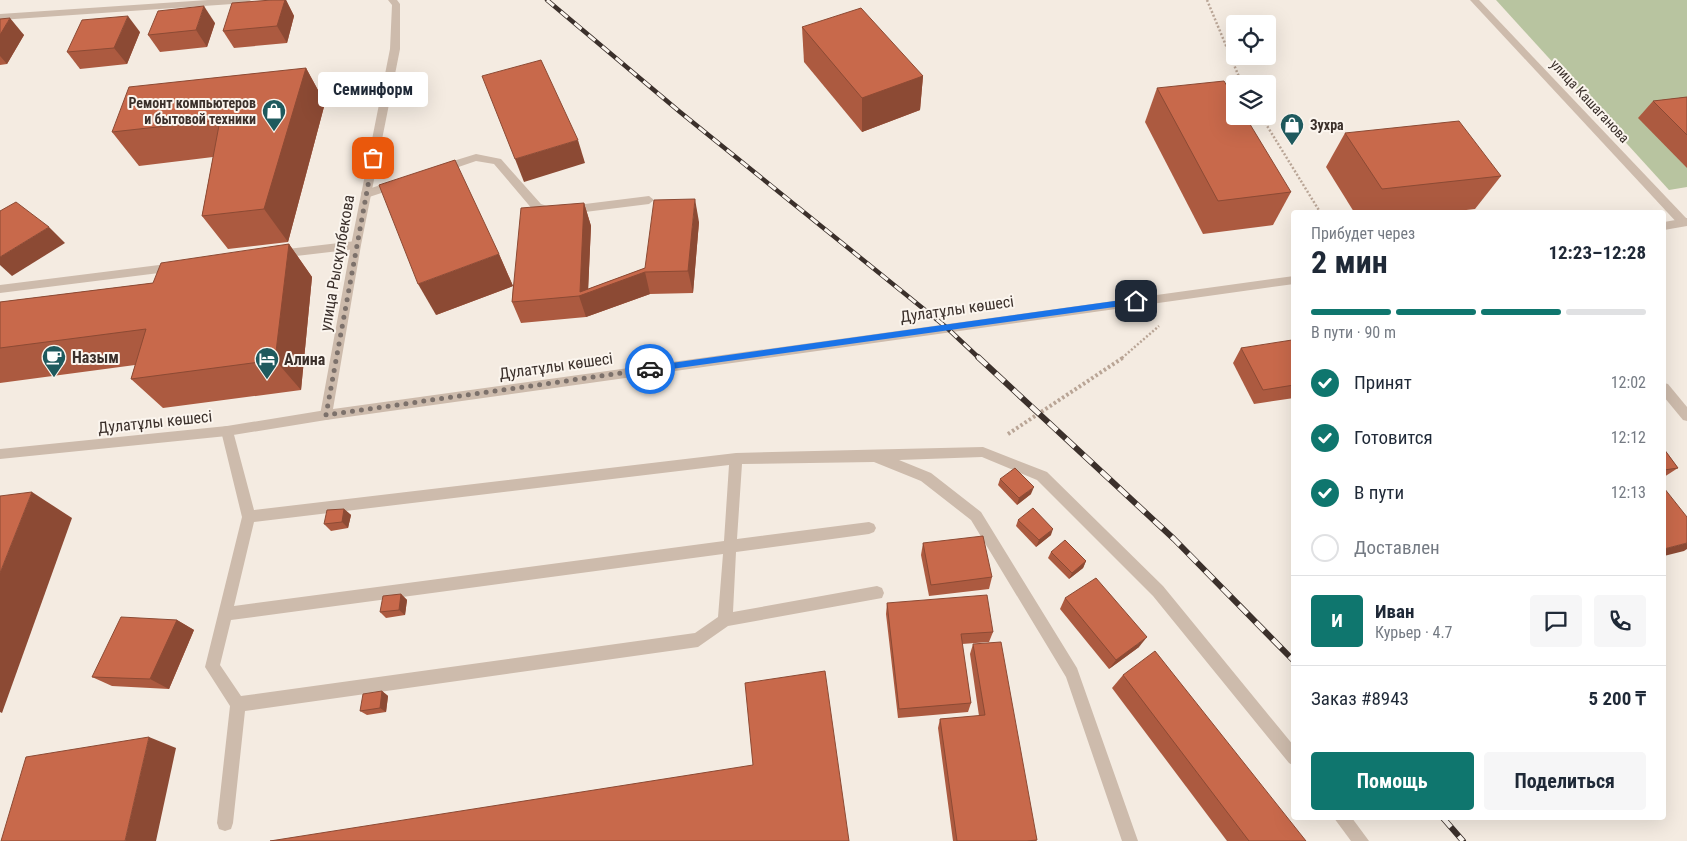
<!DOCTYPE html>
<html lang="ru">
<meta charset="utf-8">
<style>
:root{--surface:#fff;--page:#f6f6f7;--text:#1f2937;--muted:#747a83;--line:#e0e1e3;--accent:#0f766e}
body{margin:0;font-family:"Roboto Condensed",sans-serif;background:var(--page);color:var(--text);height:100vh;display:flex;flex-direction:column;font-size:19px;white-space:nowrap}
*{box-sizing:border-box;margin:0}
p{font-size:16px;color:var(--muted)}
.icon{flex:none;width:28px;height:28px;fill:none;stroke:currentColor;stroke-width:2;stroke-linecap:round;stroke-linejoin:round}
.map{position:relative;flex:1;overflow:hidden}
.side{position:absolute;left:1291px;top:210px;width:375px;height:610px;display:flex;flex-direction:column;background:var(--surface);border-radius:5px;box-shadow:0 5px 20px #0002}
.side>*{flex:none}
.fabs{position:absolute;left:1226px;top:15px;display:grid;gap:10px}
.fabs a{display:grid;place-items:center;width:50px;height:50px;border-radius:5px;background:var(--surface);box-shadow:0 5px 20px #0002;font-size:25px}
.pin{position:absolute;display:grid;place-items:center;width:42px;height:42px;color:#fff;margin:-21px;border-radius:10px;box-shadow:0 2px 8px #0006}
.courier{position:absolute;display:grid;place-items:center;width:50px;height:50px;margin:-25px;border:4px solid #1a73e8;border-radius:50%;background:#fff;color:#222;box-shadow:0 1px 6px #0007}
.bubble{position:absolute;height:35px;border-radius:5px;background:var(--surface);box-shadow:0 5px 20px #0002;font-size:16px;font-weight:700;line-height:35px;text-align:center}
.overview em{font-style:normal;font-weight:700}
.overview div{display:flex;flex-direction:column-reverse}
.overview{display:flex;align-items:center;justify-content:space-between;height:85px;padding:0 20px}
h1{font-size:32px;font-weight:700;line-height:38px}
.bar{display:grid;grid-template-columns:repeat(4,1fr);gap:8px 5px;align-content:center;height:60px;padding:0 20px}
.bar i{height:6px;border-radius:4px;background:var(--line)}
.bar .selected{background:var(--accent)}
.bar p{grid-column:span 4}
.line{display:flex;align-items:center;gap:12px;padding:0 20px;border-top:1px solid var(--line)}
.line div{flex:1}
.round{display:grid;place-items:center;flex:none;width:52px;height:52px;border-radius:5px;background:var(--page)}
ol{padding:0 20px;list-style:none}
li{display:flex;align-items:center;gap:15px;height:55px}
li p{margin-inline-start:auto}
li .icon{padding:5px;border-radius:50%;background:var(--accent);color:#fff;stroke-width:4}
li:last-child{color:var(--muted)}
li i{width:28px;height:28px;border:2px solid var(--line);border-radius:50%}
.button{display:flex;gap:10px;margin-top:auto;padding:10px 20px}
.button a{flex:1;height:58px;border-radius:5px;background:var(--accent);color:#fff;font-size:20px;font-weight:700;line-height:58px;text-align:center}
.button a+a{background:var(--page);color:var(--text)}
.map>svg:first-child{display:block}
</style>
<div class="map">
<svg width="1687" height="841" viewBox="0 0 1687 841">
<rect width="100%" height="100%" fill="#f4ebe1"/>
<!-- green -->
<polygon fill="#b8c4a0" points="1496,0 1687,0 1687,187 1669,190"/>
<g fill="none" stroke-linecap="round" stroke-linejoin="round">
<!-- path-far1 -->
<g stroke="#b9a596" stroke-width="2.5" stroke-dasharray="2 2" stroke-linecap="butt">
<polyline points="1207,0 1242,84"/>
<polyline points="1261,116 1320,212"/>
<polyline points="1122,358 1159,326"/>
</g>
<!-- path -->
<polyline stroke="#b9a596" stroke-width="4" stroke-dasharray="2.5 2.5" stroke-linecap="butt" points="1008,434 1124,357"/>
<!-- service -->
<g fill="#cdbbac" fill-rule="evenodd">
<polygon points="476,154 501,159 541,204 553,208 649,196 654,200 649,204 553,216 533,210 494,164 476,161 441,173 436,169 437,166"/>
<polygon points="396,180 401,184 400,187 366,198 361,194 362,191"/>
<polygon points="356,241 361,245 356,249 279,258 273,254 279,250"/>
<polygon points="175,263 181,267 175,271 0,293 0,285"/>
<path d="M227 426 231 427 233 431 254 510 736 453 983 447 1047 472 1163 586 1294 746V766L1289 763 1153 596 1037 480 982 457 899 460 931 473 981 512 1077 668 1138 841H1122L1066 677 971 520 921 481 874 462 742 464 737 539 869 522 874 524 876 528 874 532 869 534 736 552 733 612 877 586 882 588 884 593 882 598 728 626 698 647 245 711 233 823 231 829 225 831 219 829 217 823 230 706 205 667 242 517 221 431 223 427ZM729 465 724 541 234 606 254 522ZM723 554 718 617 695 633 241 696 220 665 231 620Z"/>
<polygon points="1334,818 1352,818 1369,841 1351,841"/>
</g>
<!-- minor -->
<g fill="#cdbbac" fill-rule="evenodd">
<polygon points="208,0 251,0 247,3 0,20 0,14"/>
<polygon points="388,0 397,0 400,4 400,49 361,245 332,415 330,419 326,420 322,419 320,415 351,245 390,49 392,5"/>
<polygon points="1470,0 1479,0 1687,219 1687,226 1680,226"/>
<polygon points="1664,383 1668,384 1687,407 1687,421 1683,420 1664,397"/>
</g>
<!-- tertiary -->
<g fill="#cdbbac" fill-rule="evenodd">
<polygon points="1687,218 1687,226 1664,230 1664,222"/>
<polygon points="1294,276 1294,284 326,420 227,436 0,459 0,449 227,426 326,410"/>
</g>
<!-- rail-far1 casing -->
<g stroke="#3b302b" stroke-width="4.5">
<polyline id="rail-far1" points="547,0 680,112 946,327 979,358"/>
</g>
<!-- rail casing -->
<g stroke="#3b302b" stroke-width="6">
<g id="rail">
<polyline points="978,357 1174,539 1294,661"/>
<polyline points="1443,818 1463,841"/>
</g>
</g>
<!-- rail-far1 -->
<use href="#rail-far1" stroke="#fbf5ee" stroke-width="3" stroke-dasharray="9" stroke-linecap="butt"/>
<!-- rail -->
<use href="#rail" stroke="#fbf5ee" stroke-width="4.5" stroke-dasharray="12" stroke-linecap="butt"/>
</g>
<!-- wall -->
<g fill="#ac5a40">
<polygon points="272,0 286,0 294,16 287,43 234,48 223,31"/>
<polygon points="0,19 24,35 7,64 0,65"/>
<polygon points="215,23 207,47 160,52 148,35"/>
<polygon points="802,27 923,76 920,110 862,132 804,62"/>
<polygon points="140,32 127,64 80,69 67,52"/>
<polygon points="306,68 325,103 288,242 228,249 202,216 213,157 139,166 112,132"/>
<polygon points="1157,88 1291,192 1273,225 1203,234 1145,122"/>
<polygon points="1687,97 1687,168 1638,118 1653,101"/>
<polygon points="1345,133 1501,176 1475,209 1449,212 1354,212 1326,167"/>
<polygon points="584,203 591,226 588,289 645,268 699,222 693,293 650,294 586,317 521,323 512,302 513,286 436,315 499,254 513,286"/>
<polygon points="289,244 312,277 301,390 163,408 131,379 135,365 0,383 0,302 153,283"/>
<polygon points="1294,343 1294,398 1254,404 1233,363 1241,348"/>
<polygon points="1664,449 1678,468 1664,477"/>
<polygon points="1000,479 1031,494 1017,505 998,485"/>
<polygon points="344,509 351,515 348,528 331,531 324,524"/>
<polygon points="1018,520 1051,535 1036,547 1016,526"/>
<polygon points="923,543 992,577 989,589 929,596 921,555"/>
<polygon points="1051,552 1086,561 1083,568 1069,579 1048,558"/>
<polygon points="401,594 407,600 405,615 386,618 380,612"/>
<polygon points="1065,598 1139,647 1109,669 1060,609"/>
<polygon points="887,603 993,632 989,642 962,644 971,703 968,712 898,718 886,614"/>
<polygon points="177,620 194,630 169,689 112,686 92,677"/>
<polygon points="973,644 1037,840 1036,841 953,841 938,728 940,719 979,716 970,654"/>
<polygon points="1123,675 1306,841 1227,841 1112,688"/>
<polygon points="382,691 388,696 386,712 367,715 360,711"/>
</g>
<!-- shaded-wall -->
<g fill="#8c4a34">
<polygon points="285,0 286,0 294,16 287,43 277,26"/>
<polygon points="204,6 215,23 207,47 196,30"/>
<polygon points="128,16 140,32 127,64 114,48"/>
<polygon points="10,18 24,35 7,64 0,56 0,35"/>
<polygon points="306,68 325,103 288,242 264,209"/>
<polygon points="923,76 920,110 862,132 862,98"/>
<polygon points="578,140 585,163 524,182 515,159"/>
<polygon points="695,199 699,222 693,293 688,271"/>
<polygon points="584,203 591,226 588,293 645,272 650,294 586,317 579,296 580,292"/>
<polygon points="49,227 65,243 12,276 0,265 0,257"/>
<polygon points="289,244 312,277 301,390 275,360"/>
<polygon points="499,254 513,286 436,315 418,284"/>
<polygon points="1034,487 1031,494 1017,505 1019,498"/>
<polygon points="32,492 72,518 2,713 0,712 0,573"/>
<polygon points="344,509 351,515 348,528 342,522"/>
<polygon points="1053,529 1051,535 1036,547 1039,540"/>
<polygon points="1687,543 1687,549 1684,551 1664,556 1664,549"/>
<polygon points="1086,561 1083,568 1069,579 1072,573"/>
<polygon points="401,594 407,600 405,615 399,610"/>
<polygon points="177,620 194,630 169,689 150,679"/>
<polygon points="1147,637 1139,647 1109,669 1116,660"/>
<polygon points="382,691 388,696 386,712 380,708"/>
<polygon points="149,737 176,748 156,841 125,841"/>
</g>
<!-- building -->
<g fill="#c8694b" stroke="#8c4a34">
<polygon points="272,0 285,0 277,26 223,31 232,3"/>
<polygon points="204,6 196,30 148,35 158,11"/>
<polygon points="861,8 923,76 862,98 802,27"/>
<polygon points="128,16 114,48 67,52 82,20"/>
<polygon points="10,18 0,35 0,19"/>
<polygon points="541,60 578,140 515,159 482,76"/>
<polygon points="306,68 264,209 202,216 220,120 112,132 129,87"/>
<polygon points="1224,81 1235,99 1235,116 1245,116 1291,192 1218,201 1157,88"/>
<polygon points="1687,97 1687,135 1653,101"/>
<polygon points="1459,121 1501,176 1382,189 1345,133"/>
<polygon points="455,160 499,254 418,284 379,185"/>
<polygon points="695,199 688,271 645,272 579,296 512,302 521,208 584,203 580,292 645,268 654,200"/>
<polygon points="16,202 49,227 0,257 0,211"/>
<polygon points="289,244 275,360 131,379 146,329 0,348 0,302 153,283 161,263"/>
<polygon points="1292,340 1294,343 1294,385 1263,390 1241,348"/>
<polygon points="1664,449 1678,468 1664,470"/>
<polygon points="1015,468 1034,487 1019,498 1000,479"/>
<polygon points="1664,489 1664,488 1687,517 1687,543 1664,549"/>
<polygon points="32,492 0,573 0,496"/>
<polygon points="1033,508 1053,529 1039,540 1018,520"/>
<polygon points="344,509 342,522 324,524 327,510"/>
<polygon points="983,536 992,577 931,585 923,543"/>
<polygon points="1065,540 1086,561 1072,573 1051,552"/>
<polygon points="1096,578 1147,637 1116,660 1065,598"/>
<polygon points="401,594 399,610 380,612 383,596"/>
<polygon points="987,595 993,632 961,634 971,703 899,709 887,603"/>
<polygon points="121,617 177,620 150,679 92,677"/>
<polygon points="1001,642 1037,840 1027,841 957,841 940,719 985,715 973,644"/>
<polygon points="1155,651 1306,841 1249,841 1123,675"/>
<polygon points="825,671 849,841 270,841 753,765 745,683"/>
<polygon points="382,691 380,708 360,711 363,694"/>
<polygon points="149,737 125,841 1,841 26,757"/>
</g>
<!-- route -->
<polygon fill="#1a73e8" points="1136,298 1140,301 1136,304 650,372 646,369 650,366"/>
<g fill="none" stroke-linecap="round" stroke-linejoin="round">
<!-- done -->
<polyline stroke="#7c716b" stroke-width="5" stroke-dasharray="0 9" points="373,158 326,415 650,369"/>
</g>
<!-- icons -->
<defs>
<g id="shop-pin" transform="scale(1.25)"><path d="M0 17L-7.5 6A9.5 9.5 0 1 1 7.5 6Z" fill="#1f5a5e" stroke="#fbf5ee"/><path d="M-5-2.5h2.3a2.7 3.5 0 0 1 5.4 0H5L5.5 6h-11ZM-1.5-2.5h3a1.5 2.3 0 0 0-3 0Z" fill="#fff"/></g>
<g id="cafe-pin" transform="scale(1.25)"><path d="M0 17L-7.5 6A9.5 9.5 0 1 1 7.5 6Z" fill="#1f5a5e" stroke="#fbf5ee"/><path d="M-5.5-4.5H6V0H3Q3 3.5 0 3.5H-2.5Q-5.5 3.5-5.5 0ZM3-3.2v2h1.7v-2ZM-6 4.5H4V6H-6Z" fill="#fff"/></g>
<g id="hotel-pin" transform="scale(1.25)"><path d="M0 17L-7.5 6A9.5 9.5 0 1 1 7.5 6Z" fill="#1f5a5e" stroke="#fbf5ee"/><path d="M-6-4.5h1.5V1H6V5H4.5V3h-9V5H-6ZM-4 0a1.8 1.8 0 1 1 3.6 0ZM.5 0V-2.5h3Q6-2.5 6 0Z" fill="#fff"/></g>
</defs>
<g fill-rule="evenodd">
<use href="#shop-pin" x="274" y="111"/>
<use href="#shop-pin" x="1292" y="125"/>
<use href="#cafe-pin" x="54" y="357"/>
<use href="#hotel-pin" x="267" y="359"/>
</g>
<g text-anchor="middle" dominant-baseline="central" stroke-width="4" stroke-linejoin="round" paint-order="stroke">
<!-- far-street labels -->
<g font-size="14" fill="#3b302b" stroke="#fbf5ee">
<text transform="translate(1590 101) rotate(47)">улица Кашаганова</text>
</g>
<!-- far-poi labels -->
<g font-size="14" font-weight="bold" fill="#3b302b" stroke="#fbf5ee" text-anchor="end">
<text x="256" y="103">Ремонт компьютеров<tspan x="256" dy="16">и бытовой техники</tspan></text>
<text x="1310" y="125" text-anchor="start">Зухра</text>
</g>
<!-- street labels -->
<g font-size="16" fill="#3b302b" stroke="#fbf5ee">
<text transform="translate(337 263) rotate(-80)">улица Рыскулбекова</text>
<text transform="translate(957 309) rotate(-8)">Дулатұлы көшесі</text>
<text transform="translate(556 366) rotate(-8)">Дулатұлы көшесі</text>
<text transform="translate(155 422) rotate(-6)">Дулатұлы көшесі</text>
</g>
<!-- poi labels -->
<g font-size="16" font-weight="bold" fill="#3b302b" stroke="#fbf5ee" text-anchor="start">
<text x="72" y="357">Назым</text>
<text x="284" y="359">Алина</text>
</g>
</g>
</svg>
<div class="fabs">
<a><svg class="icon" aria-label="locate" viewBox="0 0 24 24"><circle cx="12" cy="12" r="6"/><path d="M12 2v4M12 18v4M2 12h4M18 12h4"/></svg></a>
<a><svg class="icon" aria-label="layers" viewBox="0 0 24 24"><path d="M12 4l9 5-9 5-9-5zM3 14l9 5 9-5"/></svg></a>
</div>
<div class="pin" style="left:373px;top:158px;background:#ea580c"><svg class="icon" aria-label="bag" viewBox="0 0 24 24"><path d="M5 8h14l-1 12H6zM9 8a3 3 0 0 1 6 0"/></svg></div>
<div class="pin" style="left:1136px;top:301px;background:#1f2937"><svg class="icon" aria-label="home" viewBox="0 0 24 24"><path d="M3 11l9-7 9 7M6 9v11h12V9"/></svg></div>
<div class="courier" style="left:650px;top:369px"><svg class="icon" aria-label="car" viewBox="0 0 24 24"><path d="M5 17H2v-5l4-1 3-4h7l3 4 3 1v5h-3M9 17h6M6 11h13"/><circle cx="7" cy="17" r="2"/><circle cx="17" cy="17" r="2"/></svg></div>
<div class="bubble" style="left:318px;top:72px;width:110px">Семинформ</div>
<section class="side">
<div class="overview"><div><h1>2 мин</h1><p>Прибудет через</p></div><em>12:23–12:28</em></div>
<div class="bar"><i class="selected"></i><i class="selected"></i><i class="selected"></i><i></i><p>В пути · 90 m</p></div>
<ol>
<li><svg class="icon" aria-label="check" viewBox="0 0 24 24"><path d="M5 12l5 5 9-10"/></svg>Принят<p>12:02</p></li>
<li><svg class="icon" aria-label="check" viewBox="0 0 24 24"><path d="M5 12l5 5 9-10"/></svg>Готовится<p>12:12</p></li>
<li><svg class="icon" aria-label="check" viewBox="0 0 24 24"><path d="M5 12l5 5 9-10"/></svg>В пути<p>12:13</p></li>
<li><i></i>Доставлен</li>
</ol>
<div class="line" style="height:90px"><b class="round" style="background:var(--accent);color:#fff">И</b><div><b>Иван</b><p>Курьер · 4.7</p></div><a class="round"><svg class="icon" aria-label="chat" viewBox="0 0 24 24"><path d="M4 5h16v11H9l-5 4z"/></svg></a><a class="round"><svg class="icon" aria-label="phone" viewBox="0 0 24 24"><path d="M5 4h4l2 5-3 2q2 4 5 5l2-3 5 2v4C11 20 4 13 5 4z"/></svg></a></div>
<div class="line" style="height:65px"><div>Заказ #8943</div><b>5 200 ₸</b></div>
<div class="button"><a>Помощь</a><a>Поделиться</a></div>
</section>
</div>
